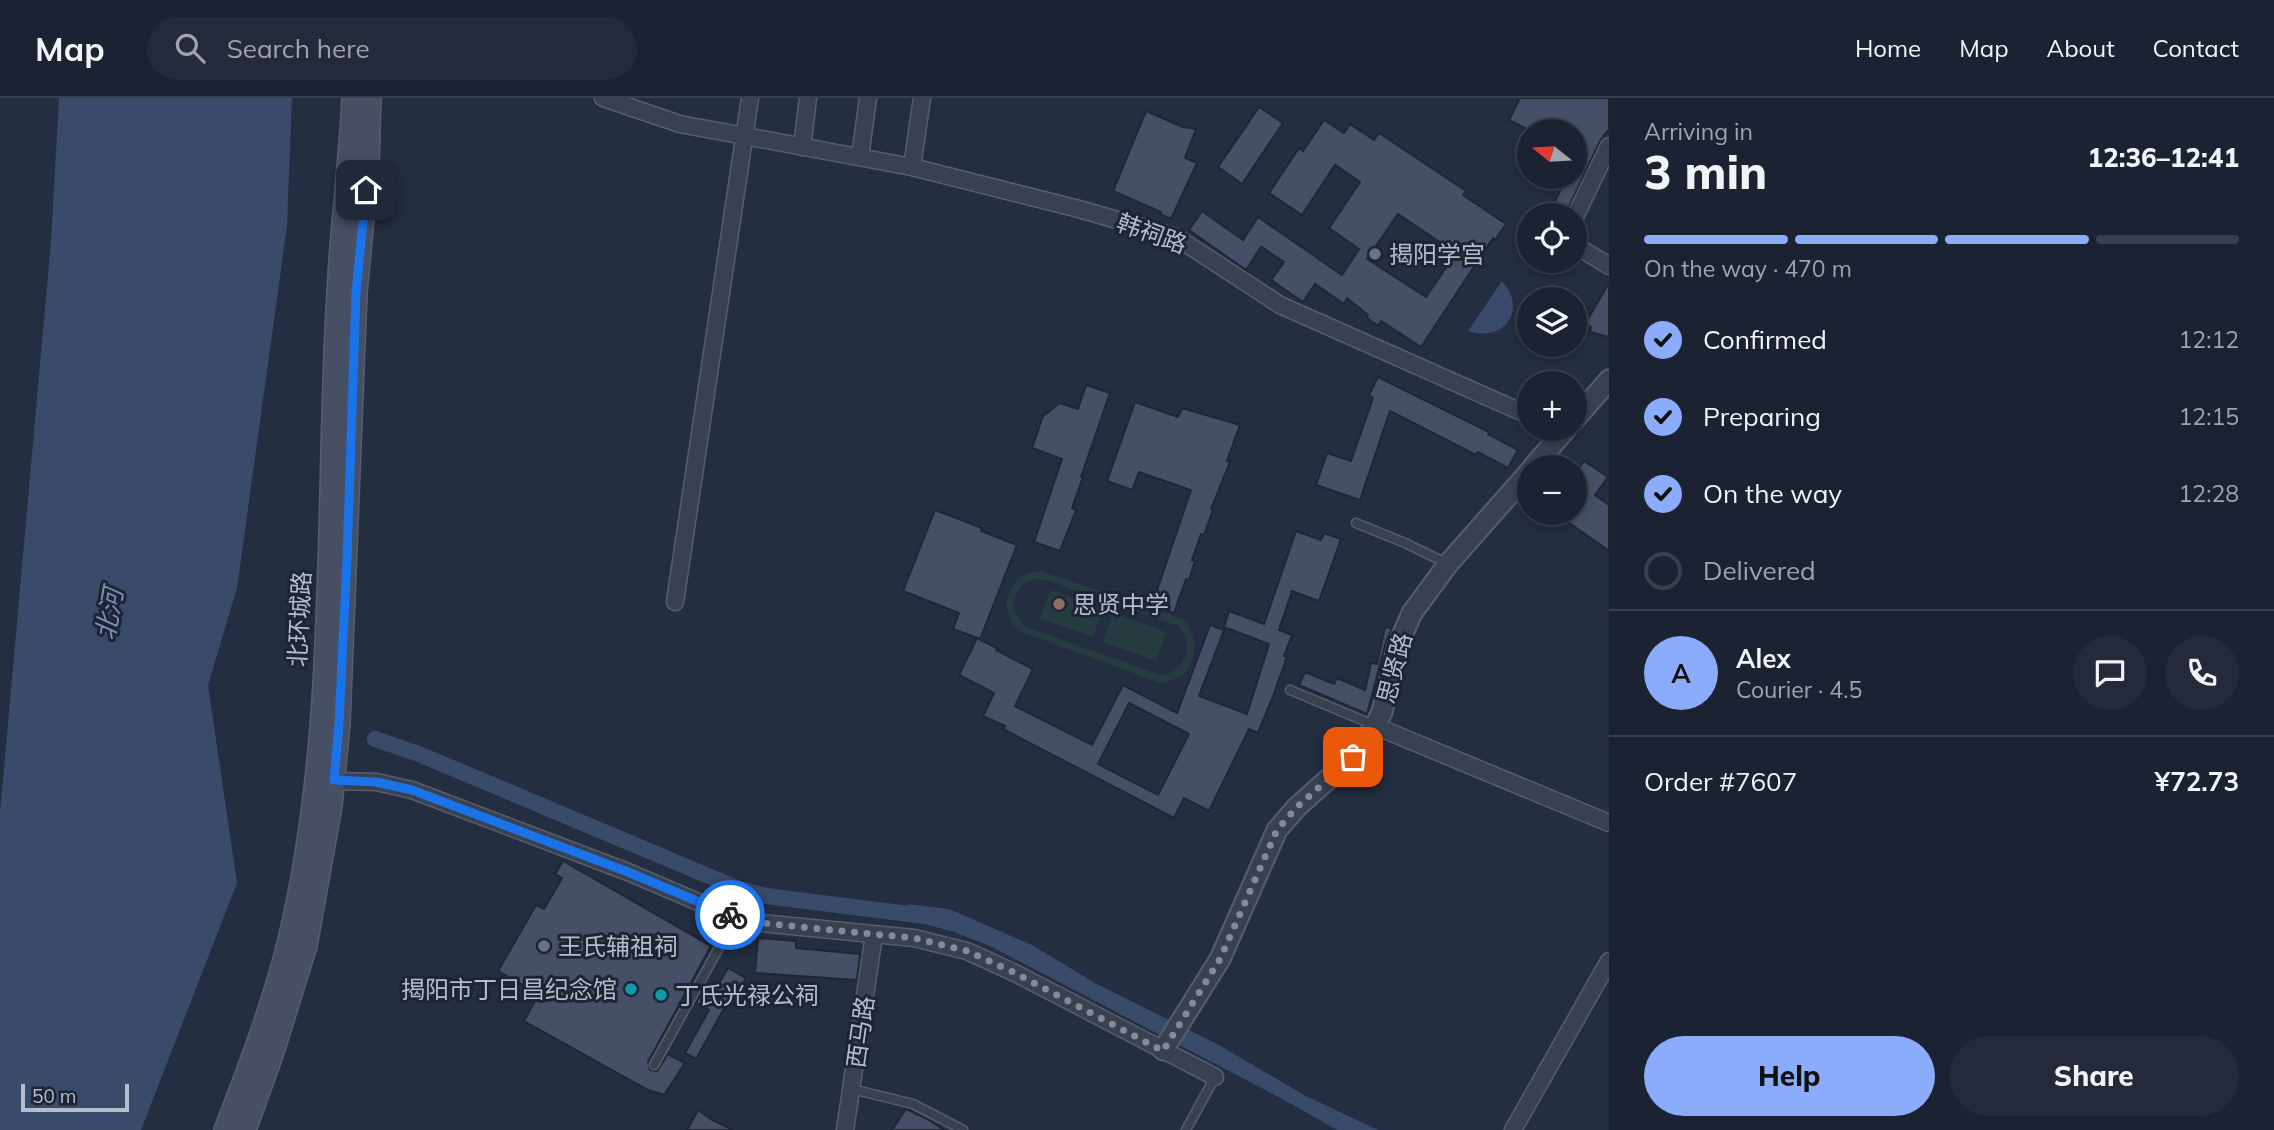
<!DOCTYPE html>
<meta charset="utf-8">
<style>
:root{--surface:#1b2231;--page:#242a39;--text:#f1f3f6;--muted:#a0a4ab;--line:#393f4d;--accent:#8aacfb}
body{margin:0;font-family:Mulish,"Noto Sans SC",sans-serif;background:var(--page);color:var(--text);height:100vh;display:flex;flex-direction:column;font-size:26px;white-space:nowrap}
*{box-sizing:border-box;margin:0}
p{font-size:23px;color:var(--muted)}
.icon{flex:none;width:38px;height:38px;fill:none;stroke:currentColor;stroke-width:2;stroke-linecap:round;stroke-linejoin:round}
.map{position:relative;flex:1;overflow:hidden}
.drawer{display:flex;flex-direction:column;background:var(--surface);width:665px}
.drawer>*{flex:none}
.needle{width:46px;rotate:288deg}
.controls{position:absolute;left:1517px;top:21px;display:grid;gap:14px}
.controls a{display:grid;place-items:center;width:70px;height:70px;border-radius:50%;background:var(--surface);box-shadow:0 4px 10px #0003,0 0 0 2px var(--line);font-size:35px}
.scale{position:absolute;left:21px;bottom:18px;width:108px;box-sizing:border-box;padding-left:7px;border:4px solid #b5bccb;border-top:0;font-size:19px;line-height:24px;white-space:nowrap;color:#b5bccb;-webkit-text-stroke:5px #1d2535;paint-order:stroke}
.pin{position:absolute;display:grid;place-items:center;width:60px;height:60px;color:#fff;margin:-30px;border-radius:14px;box-shadow:0 4px 10px #0006}
.courier{position:absolute;display:grid;place-items:center;width:70px;height:70px;margin:-35px;border:5px solid #1a73e8;border-radius:50%;background:#fff;color:#222;box-shadow:0 2px 9px #0007}
.overview em{font-style:normal;font-weight:800}
.overview div{display:flex;flex-direction:column-reverse}
.overview{display:flex;align-items:center;justify-content:space-between;height:119px;padding:0 35px}
h1{font-size:46px;font-weight:800;line-height:52px}
.bar{display:grid;grid-template-columns:repeat(4,1fr);gap:10px 7px;align-content:center;height:84px;padding:0 35px}
.bar i{height:9px;border-radius:5px;background:var(--line)}
.bar .on{background:var(--accent)}
.bar p{grid-column:span 4}
.line{display:flex;align-items:center;gap:18px;padding:0 35px;border-top:2px solid var(--line)}
.line div{flex:1}
.round{display:grid;place-items:center;flex:none;width:74px;height:74px;border-radius:37px;background:var(--page)}
ol{padding:0 35px;list-style:none}
li{display:flex;align-items:center;gap:21px;height:77px}
li p{margin-inline-start:auto}
li .icon{padding:7px;border-radius:50%;background:var(--accent);color:#111;stroke-width:4}
li:last-child{color:var(--muted)}
li i{width:38px;height:38px;border:4px solid var(--line);border-radius:50%}
.primary-button{display:flex;gap:14px;margin-top:auto;padding:14px 35px}
.primary-button a{flex:1;height:80px;border-radius:42px;background:var(--accent);color:#111;font-size:28px;font-weight:800;line-height:80px;text-align:center}
.primary-button a+a{background:var(--page);color:var(--text)}
header{display:flex;align-items:center;gap:42px;box-sizing:border-box;height:98px;padding:0 35px;background:var(--surface);border-bottom:2px solid var(--line)}
header strong{font-size:33px}
nav{display:flex;gap:38px;margin-inline-start:auto;font-size:24px}
.search{width:490px;height:63px;background:var(--page);display:flex;align-items:center;gap:18px;box-sizing:border-box;padding:0 24px;border-radius:38px;color:var(--muted);font-size:26px}
main{display:flex;flex:1;min-height:0}
.map>svg:first-child{display:block}
</style>
<header>
<strong>Map</strong>
<div class="search"><svg class="icon" aria-label="search" viewBox="0 0 24 24"><circle cx="10" cy="10" r="6"/><path d="M15 15l6 6"/></svg>Search here</div>
<nav><a>Home</a><a>Map</a><a>About</a><a>Contact</a></nav>
</header>
<main>
<div class="map">
<svg width="1609" height="1032" viewBox="0 0 1609 1032">
<rect width="100%" height="100%" fill="#242e41"/>
<!-- green -->
<g fill="#263c41" fill-rule="evenodd">
<path d="M1040 473 1183 521C1205 545 1194 581 1160 585L1019 533C996 511 1007 475 1040 473ZM1034 481 1046 482 1178 528C1197 547 1185 573 1161 577L1029 530C1006 517 1010 489 1034 481Z"/>
<polygon points="1050,492 1103,511 1093,539 1040,520"/>
<polygon points="1113,515 1166,534 1156,563 1103,544"/>
</g>
<!-- water -->
<g fill="#394a6a">
<polygon points="59,0 292,0 287,128 237,490 208,587 237,785 141,1032 0,1032 0,715 51,143"/>
<path d="M1502 183C1528 212 1504 245 1468 233Z"/>
<polygon points="908,806 949,811 1032,847 1095,885 1219,947 1304,997 1378,1032 1337,1032 1288,1004 990,848 954,834 906,821"/>
</g>
<g fill="none" stroke-linecap="round" stroke-linejoin="round">
<!-- canal -->
<polyline stroke="#394a6a" stroke-width="16" points="375,641 419,656 737,790 766,798 925,818"/>
</g>
<!-- building -->
<g fill="#454f65" stroke="#1f2737" stroke-width="2" fill-rule="evenodd">
<polygon points="1520,0 1609,0 1609,31 1600,43 1565,117 1550,113 1567,79 1575,79 1575,33 1531,33 1509,22"/>
<polygon points="1259,9 1283,25 1242,86 1218,69"/>
<polygon points="1146,13 1183,29 1196,31 1185,60 1197,65 1171,121 1160,116 1161,114 1113,93"/>
<path d="M1324 22 1344 35 1350 26 1374 42 1379 35 1466 93 1463 97 1506 126 1495 142 1493 140 1421 249 1381 223 1378 228 1366 219 1368 217 1347 200 1344 206 1315 186 1303 204 1271 182 1284 164 1261 149 1246 172 1189 132 1202 113 1243 142 1258 119 1342 177 1359 151 1329 130 1360 84 1335 67 1302 117 1269 95 1299 50 1303 53ZM1398 116 1456 155 1426 199 1367 161Z"/>
<polygon points="1609,185 1609,239 1590,234 1591,229 1585,226"/>
<polygon points="1378,279 1489,334 1488,336 1518,352 1508,370 1478,354 1476,357 1390,313 1360,402 1316,387 1327,355 1351,363 1373,300 1369,297"/>
<polygon points="1086,287 1110,295 1081,379 1083,379 1072,410 1076,412 1060,453 1034,444 1062,361 1032,350 1043,318 1060,305 1078,311"/>
<polygon points="1135,304 1178,319 1182,310 1240,327 1227,363 1230,364 1211,411 1213,412 1209,423 1204,437 1201,436 1192,462 1195,463 1189,482 1186,481 1174,515 1152,507 1191,392 1139,374 1132,392 1107,383"/>
<polygon points="1584,363 1608,379 1595,397 1609,407 1609,453 1555,415 1575,415 1575,376"/>
<polygon points="935,412 982,430 981,433 1017,447 980,541 953,531 959,515 903,493"/>
<path d="M1296 433 1321 442 1324 435 1341 441 1319 503 1292 493 1279 532 1292 537 1284 558 1287 559 1272 601 1258 635 1249 631 1209 713 1184 700 1174 720 1003 631 1005 628 983 618 994 595 959 577 977 540 997 550 996 552 1033 571 1015 608 1092 647 1123 587 1177 615 1210 527 1224 532 1199 598 1247 616 1269 546 1224 529 1229 513 1264 526ZM1129 605 1189 636 1158 697 1098 666Z"/>
<polygon points="1385,529 1392,530 1386,544 1367,616 1299,587 1305,574 1334,586 1337,580 1365,592 1371,565 1377,566"/>
<polygon points="563,763 711,848 648,964 650,972 657,973 668,956 685,965 664,997 648,992 524,923 539,896 498,873 536,807 544,811 562,780 555,776"/>
<polygon points="758,840 796,843 796,850 860,856 857,882 755,875"/>
<polygon points="728,870 746,880 733,902 730,900 696,961 685,955 709,912 696,905 706,887 715,892"/>
<polygon points="906,1011 929,1022 944,1032 892,1032"/>
<polygon points="698,1012 712,1022 733,1032 687,1032"/>
</g>
<g fill="none" stroke-linecap="round" stroke-linejoin="round">
<!-- service casing -->
<g stroke="#565e6e" stroke-width="11">
<g id="service">
<polyline points="1356,425 1405,445 1446,465"/>
<polyline points="1290,592 1374,627"/>
<polyline points="654,967 736,819"/>
<polyline points="852,991 913,1006 963,1032"/>
<polyline points="1186,1032 1215,979"/>
</g>
</g>
<!-- minor casing -->
<g stroke="#565e6e" stroke-width="19">
<g id="minor">
<polyline points="603,0 680,26 912,69 1079,111 1176,139 1280,207 1530,318"/>
<polyline points="802,49 808,0"/>
<polyline points="860,59 868,0"/>
<polyline points="912,69 922,0"/>
<polyline points="1575,119 1609,48"/>
<polyline points="1575,147 1609,168"/>
<polyline points="675,504 750,0"/>
<polyline points="1375,628 1609,725"/>
<polyline points="334,683 376,684 412,692 628,774 724,815 761,825 914,840 967,853 1015,875 1215,979"/>
<polyline points="845,1032 874,837"/>
<polyline points="1513,1032 1609,863"/>
</g>
</g>
<!-- tertiary casing -->
<g stroke="#565e6e" stroke-width="23">
<g id="tertiary">
<polyline points="1575,321 1609,282"/>
<polyline points="1533,369 1566,331"/>
<polyline points="1163,952 1220,861 1277,732 1297,709 1353,659 1375,628 1382,614 1398,547 1412,515 1448,466 1530,373"/>
</g>
</g>
<!-- secondary casing -->
<g stroke="#565e6e" stroke-width="24">
<g id="secondary">
<path d="M225 1032C249 970 273 907 289 842 339 632 325 409 338 195 341 130 350 65 353 0"/>
<polyline points="245,1032 272,957 306,848 331,708 339,626 356,195 368,67 370,0"/>
</g>
</g>
<!-- service -->
<use href="#service" stroke="#394050" stroke-width="8"/>
<!-- minor -->
<use href="#minor" stroke="#394050" stroke-width="16"/>
<!-- tertiary -->
<use href="#tertiary" stroke="#394050" stroke-width="19"/>
<!-- secondary -->
<use href="#secondary" stroke="#464f63" stroke-width="21"/>
</g>
<g fill="none" stroke-linecap="round" stroke-linejoin="round">
<!-- done -->
<polyline stroke="#828a9b" stroke-width="7" stroke-dasharray="0 12.6" points="730,817 761,825 914,840 967,853 1015,875 1163,953 1220,861 1277,732 1297,709 1353,659"/>
<!-- route -->
<polyline stroke="#1a73e8" stroke-width="9" points="366,92 356,195 347,461 339,626 334,682 376,684 412,692 628,774 730,817"/>
</g>
<!-- markers -->
<g fill="#6b7280" stroke="#1d2535" stroke-width="2.5">
<circle cx="1375" cy="156" r="7"/>
<circle cx="544" cy="848" r="7"/>
</g>
<circle fill="#8d6e63" stroke="#1d2535" stroke-width="2.5" cx="1059" cy="506" r="7"/>
<g fill="#0f9aa8" stroke="#1d2535" stroke-width="2.5">
<circle cx="631" cy="891" r="7"/>
<circle cx="661" cy="897" r="7"/>
</g>
<g text-anchor="middle" dominant-baseline="central" stroke-width="6" stroke-linejoin="round" paint-order="stroke">
<!-- street labels -->
<g font-size="24" fill="#b5bccb" stroke="#1d2535">
<text transform="translate(1152 135) rotate(20)">韩祠路</text>
<text transform="translate(299 521) rotate(-87)">北环城路</text>
<text transform="translate(1394 570) rotate(-75)">思贤路</text>
<text transform="translate(860 934) rotate(-82)">西马路</text>
</g>
<!-- poi labels -->
<g font-size="24" fill="#b5bccb" stroke="#1d2535" text-anchor="start">
<text x="1389" y="156">揭阳学宫</text>
<text x="1073" y="506">思贤中学</text>
<text x="558" y="848">王氏辅祖祠</text>
<text x="617" y="891" text-anchor="end">揭阳市丁日昌纪念馆</text>
<text x="675" y="897">丁氏光禄公祠</text>
</g>
<!-- water labels -->
<g font-size="26" font-style="italic" fill="#7c8eb3" stroke="#1d2535">
<text transform="translate(109 516) rotate(-80)">北河</text>
</g>
</g>
</svg>
<div class="controls">
<a><svg class="needle" viewBox="-14 -14 28 28"><path d="M0-13l5 13h-10z" fill="#e53935"/><path d="M0 13l5-13h-10z" fill="#a0a4ab"/></svg></a>
<a><svg class="icon" aria-label="locate" viewBox="0 0 24 24"><circle cx="12" cy="12" r="6"/><path d="M12 2v4M12 18v4M2 12h4M18 12h4"/></svg></a>
<a><svg class="icon" aria-label="layers" viewBox="0 0 24 24"><path d="M12 4l9 5-9 5-9-5zM3 14l9 5 9-5"/></svg></a>
<a>+</a>
<a>−</a>
</div>
<div class="scale">50 m</div>
<div class="pin" style="left:1353px;top:659px;background:#ea580c"><svg class="icon" aria-label="bag" viewBox="0 0 24 24"><path d="M5 8h14l-1 12H6zM9 8a3 3 0 0 1 6 0"/></svg></div>
<div class="pin" style="left:366px;top:92px;background:#1f2937"><svg class="icon" aria-label="home" viewBox="0 0 24 24"><path d="M3 11l9-7 9 7M6 9v11h12V9"/></svg></div>
<div class="courier" style="left:730px;top:817px"><svg class="icon" aria-label="bike" viewBox="0 0 24 24"><circle cx="6" cy="16" r="4"/><circle cx="18" cy="16" r="4"/><path d="M6 16l4-8h5l3 8M10 8l3 8H6M13 5h3"/></svg></div>
</div>
<section class="drawer">
<div class="overview"><div><h1>3 min</h1><p>Arriving in</p></div><em>12:36–12:41</em></div>
<div class="bar"><i class="on"></i><i class="on"></i><i class="on"></i><i></i><p>On the way · 470 m</p></div>
<ol>
<li><svg class="icon" aria-label="check" viewBox="0 0 24 24"><path d="M5 12l5 5 9-10"/></svg>Confirmed<p>12:12</p></li>
<li><svg class="icon" aria-label="check" viewBox="0 0 24 24"><path d="M5 12l5 5 9-10"/></svg>Preparing<p>12:15</p></li>
<li><svg class="icon" aria-label="check" viewBox="0 0 24 24"><path d="M5 12l5 5 9-10"/></svg>On the way<p>12:28</p></li>
<li><i></i>Delivered</li>
</ol>
<div class="line" style="height:126px"><b class="round" style="background:var(--accent);color:#111">A</b><div><b>Alex</b><p>Courier · 4.5</p></div><a class="round"><svg class="icon" aria-label="chat" viewBox="0 0 24 24"><path d="M4 5h16v11H9l-5 4z"/></svg></a><a class="round"><svg class="icon" aria-label="phone" viewBox="0 0 24 24"><path d="M5 4h4l2 5-3 2q2 4 5 5l2-3 5 2v4C11 20 4 13 5 4z"/></svg></a></div>
<div class="line" style="height:91px"><div>Order #7607</div><b>¥72.73</b></div>
<div class="primary-button"><a>Help</a><a>Share</a></div>
</section>
</main>
